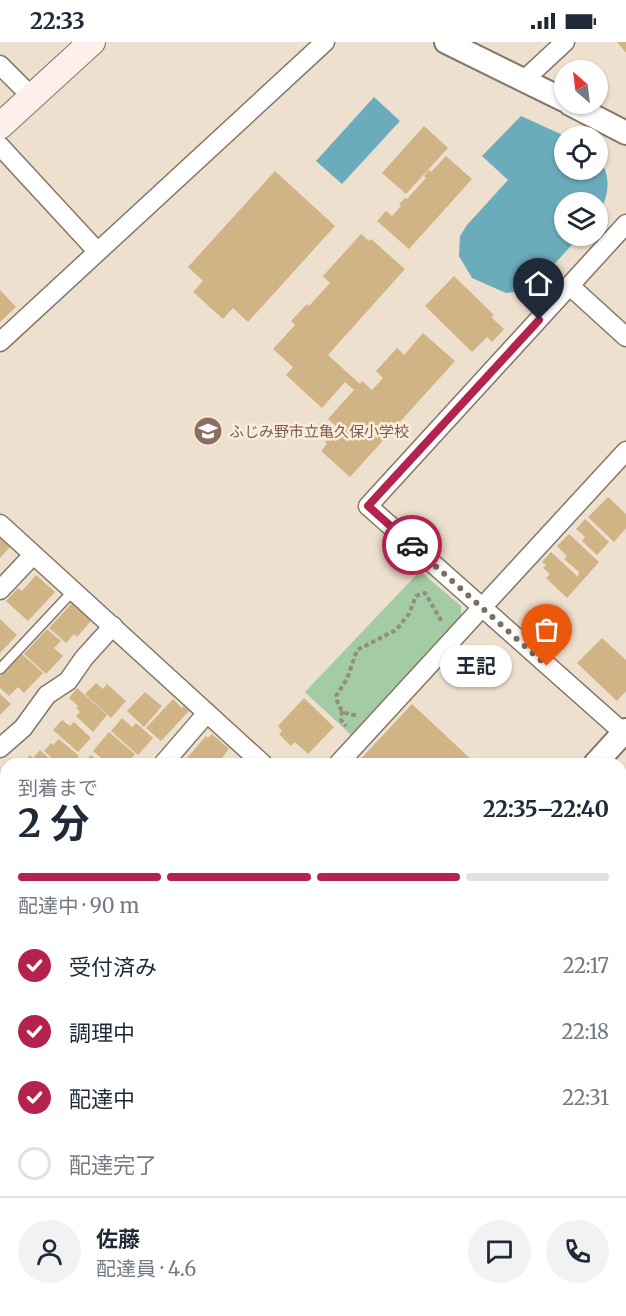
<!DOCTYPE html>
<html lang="ja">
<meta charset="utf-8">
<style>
:root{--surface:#fff;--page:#f2f2f3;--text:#1f2937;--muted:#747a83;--line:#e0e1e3;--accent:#b4234e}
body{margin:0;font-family:Merriweather,"Noto Sans JP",serif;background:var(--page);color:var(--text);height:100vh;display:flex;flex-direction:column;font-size:22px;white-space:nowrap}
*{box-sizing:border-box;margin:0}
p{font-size:20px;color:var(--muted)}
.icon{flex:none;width:33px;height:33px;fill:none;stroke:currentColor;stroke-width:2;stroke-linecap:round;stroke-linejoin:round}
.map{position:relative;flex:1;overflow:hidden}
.drawer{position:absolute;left:0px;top:716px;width:627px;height:560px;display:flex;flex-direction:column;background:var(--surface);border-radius:18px 18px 0 0;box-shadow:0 2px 4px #0004}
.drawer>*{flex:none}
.needle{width:39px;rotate:332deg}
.controls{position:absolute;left:554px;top:18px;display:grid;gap:12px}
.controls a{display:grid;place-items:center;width:54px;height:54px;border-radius:50%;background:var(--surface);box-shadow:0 2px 4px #0004;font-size:30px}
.pin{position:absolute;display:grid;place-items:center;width:51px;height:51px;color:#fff;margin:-62px -26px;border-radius:50% 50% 50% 0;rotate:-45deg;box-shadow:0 0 6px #0007}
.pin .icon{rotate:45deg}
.courier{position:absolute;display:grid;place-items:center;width:60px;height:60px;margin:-30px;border:4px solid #b4234e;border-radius:50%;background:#fff;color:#222;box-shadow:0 2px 8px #0007}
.bubble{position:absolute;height:42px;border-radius:21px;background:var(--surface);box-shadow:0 2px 4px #0004;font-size:20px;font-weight:700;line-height:42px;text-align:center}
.overview em{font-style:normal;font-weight:700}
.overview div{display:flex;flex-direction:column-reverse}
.overview{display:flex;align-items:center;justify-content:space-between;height:102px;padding:0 18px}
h1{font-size:39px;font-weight:700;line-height:45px}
.bar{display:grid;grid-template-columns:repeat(4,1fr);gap:9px 6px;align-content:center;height:72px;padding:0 18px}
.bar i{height:8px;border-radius:4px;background:var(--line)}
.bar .selected{background:var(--accent)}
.bar p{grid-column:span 4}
.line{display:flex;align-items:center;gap:15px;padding:0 18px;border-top:2px solid var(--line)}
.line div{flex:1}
.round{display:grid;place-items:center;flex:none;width:63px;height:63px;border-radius:32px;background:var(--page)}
ol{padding:0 18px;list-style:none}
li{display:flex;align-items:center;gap:18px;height:66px}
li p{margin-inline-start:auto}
li .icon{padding:6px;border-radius:50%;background:var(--accent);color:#fff;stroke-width:4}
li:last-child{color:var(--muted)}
li i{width:33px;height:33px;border:3px solid var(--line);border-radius:50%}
.status{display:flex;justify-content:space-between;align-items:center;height:42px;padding:0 30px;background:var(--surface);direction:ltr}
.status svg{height:16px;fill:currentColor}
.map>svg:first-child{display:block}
</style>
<div class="status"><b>22:33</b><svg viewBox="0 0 49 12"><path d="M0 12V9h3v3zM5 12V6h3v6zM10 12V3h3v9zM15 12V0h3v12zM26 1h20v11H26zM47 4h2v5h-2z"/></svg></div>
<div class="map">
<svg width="626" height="1274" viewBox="0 0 626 1274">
<rect width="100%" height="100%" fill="#eee0ce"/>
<!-- green -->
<g fill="#a3cca5">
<polygon points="420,529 461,564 461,574 352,694 305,650"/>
<polygon points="621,904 626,908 626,959 621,955"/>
<polygon points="621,975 626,980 626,1018 621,1024"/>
</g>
<!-- water -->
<g fill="#6bacbc">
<polygon points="374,55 400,79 342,142 316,119"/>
<path d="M521 74 565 94 564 128H597V116C613 131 609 157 597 174V160H564V194H580L538 240 523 249 506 251 472 236 459 214 460 194 467 183 508 138 482 114Z"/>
</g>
<!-- building -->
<g fill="#d0b485">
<polygon points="617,0 626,0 626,11"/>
<polygon points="424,84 448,106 406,152 382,131"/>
<polygon points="446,114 472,137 409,207 377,179 386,169 392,174 401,164 399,162 405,156 407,157 426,136 424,134 429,128 431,130"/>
<polygon points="275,129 335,184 248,280 233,266 223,277 193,250 203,239 188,225"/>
<polygon points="361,192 369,199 371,197 405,227 328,313 360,342 362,339 372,348 383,336 376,329 397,306 404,313 423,291 455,319 350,435 321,409 327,402 325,400 338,386 328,377 354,348 345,340 322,366 286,333 293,325 273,307 295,283 291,279 307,262 309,264 330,241 323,234"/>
<polygon points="454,234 494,273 491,275 504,287 492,300 487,295 472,310 425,264"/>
<polygon points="0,248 16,265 0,280"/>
<polygon points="608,455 626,472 626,486 614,500 588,475"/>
<polygon points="585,477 609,500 597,513 582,499 585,495 576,487"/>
<polygon points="569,492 599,520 567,556 546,536 550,532 543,526 546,523 542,520 551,510 578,535 579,530 564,517 567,514 557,504"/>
<polygon points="0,496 10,505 0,516"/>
<polygon points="36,533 55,550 28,579 6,559 18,546 22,549"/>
<polygon points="72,561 91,579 77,595 74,592 66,601 49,586"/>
<polygon points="0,577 17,593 0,611"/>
<polygon points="47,587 61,599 54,606 63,614 46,632 24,612"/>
<polygon points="602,596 626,618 626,649 617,659 577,621"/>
<polygon points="22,612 43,631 24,651 18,645 9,654 0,646 0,635"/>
<polygon points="96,641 103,647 107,642 126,659 111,676 85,652"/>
<polygon points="77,646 107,673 93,690 76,674 80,670 76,666 78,664 69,656"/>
<polygon points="145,650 162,664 144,685 127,669"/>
<polygon points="0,652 11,662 0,673"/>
<polygon points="304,656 334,685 308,712 295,700 291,704 279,692 282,689 278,684"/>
<polygon points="173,657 182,666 183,664 189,669 161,699 146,686"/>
<polygon points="412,662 476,722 356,722"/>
<polygon points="122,676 132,685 136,681 153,696 138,713 111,689"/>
<polygon points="62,678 70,684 74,680 91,696 78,710 53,688"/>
<polygon points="109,690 135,712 126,722 108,722 93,709"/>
<polygon points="212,692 229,707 217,722 193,722 187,716 206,694 208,696"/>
<polygon points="59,697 79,714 72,722 58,722 44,709 51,701 53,703"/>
<polygon points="40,708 55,722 22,722 30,713 33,716"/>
<polygon points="91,713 101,722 83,722"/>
<polygon points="0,737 6,742 6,769 0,763"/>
<polygon points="0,767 6,772 6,795 0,802"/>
<polygon points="626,780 626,816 621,822 621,785"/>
<polygon points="621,1101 626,1106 626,1192 621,1197"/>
<polygon points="626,1245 626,1274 597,1274 602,1269 621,1269 621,1250"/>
</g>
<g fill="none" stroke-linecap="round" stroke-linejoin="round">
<!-- service casing -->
<g stroke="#847767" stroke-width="12">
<polyline id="service" points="0,627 73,549"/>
</g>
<!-- minor casing -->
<g stroke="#847767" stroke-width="21">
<g id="minor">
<polyline points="0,23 31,54"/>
<polyline points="524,38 565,0"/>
<polyline points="0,104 97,209"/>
<polyline points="626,182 368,464 626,693"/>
<polyline points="570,244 626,295"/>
<polyline points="0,300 325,0"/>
<polyline points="0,482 263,722"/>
<polyline points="0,548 33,513"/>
<polyline points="0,706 23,686 47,653 68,639 84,616 113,584"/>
<polyline points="163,722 207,671"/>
<polyline points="338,722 626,409"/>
<polyline points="621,840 626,835"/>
<polyline points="0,909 6,902"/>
<polyline points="0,1099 6,1092"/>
<polyline points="0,1171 6,1176"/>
<polyline points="454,1269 460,1274"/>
</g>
</g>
<!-- tertiary casing -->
<g stroke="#847767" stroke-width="26">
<g id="tertiary">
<polyline points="446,0 564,58"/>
<polyline points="570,62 626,91"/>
<polyline points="595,722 626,688"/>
<polyline points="118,1269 124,1274"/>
<polyline points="97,1274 101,1269"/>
</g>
</g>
<!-- secondary casing -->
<g stroke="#847767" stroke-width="28">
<polyline id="secondary" points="0,84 92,0"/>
</g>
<!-- path -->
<g stroke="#958b7f" stroke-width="4" stroke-dasharray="4.5 3" stroke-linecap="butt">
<polyline points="342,669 341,678 346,684"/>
<path d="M356 673C343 673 338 666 336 654L347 637 357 608 396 588 409 572 416 554 425 551 442 580"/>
</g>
<!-- service -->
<use href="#service" stroke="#fff" stroke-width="9"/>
<!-- minor -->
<use href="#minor" stroke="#fff" stroke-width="18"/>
<!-- tertiary -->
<use href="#tertiary" stroke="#fff" stroke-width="22"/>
<!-- secondary -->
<use href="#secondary" stroke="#fdefeb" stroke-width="26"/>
</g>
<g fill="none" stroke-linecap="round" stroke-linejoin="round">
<!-- done -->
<polyline stroke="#787065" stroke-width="6" stroke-dasharray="0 10.8" points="412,503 547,624"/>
<!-- route -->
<polyline stroke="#b4234e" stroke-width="8" points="412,503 368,464 539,278"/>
</g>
<!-- icons -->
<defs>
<g id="school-disc" transform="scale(1.5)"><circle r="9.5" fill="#8d6e63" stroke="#fceddb"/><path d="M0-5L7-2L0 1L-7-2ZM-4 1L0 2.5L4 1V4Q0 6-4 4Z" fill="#fff"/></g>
</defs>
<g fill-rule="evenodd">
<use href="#school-disc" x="208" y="389"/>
</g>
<g text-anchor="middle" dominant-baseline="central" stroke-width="5" stroke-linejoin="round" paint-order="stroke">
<!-- education labels -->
<g font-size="15" fill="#785e54" stroke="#fceddb" text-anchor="start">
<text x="229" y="389">ふじみ野市立亀久保小学校</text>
</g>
</g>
</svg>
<div class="controls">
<a><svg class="needle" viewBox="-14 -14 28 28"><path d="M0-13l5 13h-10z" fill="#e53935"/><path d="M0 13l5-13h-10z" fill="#747a83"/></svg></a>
<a><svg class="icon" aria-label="locate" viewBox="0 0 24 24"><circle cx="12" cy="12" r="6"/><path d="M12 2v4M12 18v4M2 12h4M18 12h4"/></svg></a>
<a><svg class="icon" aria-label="layers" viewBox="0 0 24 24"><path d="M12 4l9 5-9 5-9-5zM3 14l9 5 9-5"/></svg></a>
</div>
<div class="pin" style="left:547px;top:624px;background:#ea580c"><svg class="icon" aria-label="bag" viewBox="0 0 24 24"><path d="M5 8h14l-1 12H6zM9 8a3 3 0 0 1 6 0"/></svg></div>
<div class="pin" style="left:539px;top:278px;background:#1f2937"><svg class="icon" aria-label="home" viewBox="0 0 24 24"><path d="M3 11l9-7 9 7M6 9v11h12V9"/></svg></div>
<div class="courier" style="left:412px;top:503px"><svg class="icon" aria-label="car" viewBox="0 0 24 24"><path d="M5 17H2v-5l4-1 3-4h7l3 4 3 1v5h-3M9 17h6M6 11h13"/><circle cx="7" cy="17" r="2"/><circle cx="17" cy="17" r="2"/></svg></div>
<div class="bubble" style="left:440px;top:603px;width:72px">王記</div>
<section class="drawer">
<div class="overview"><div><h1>2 分</h1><p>到着まで</p></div><em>22:35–22:40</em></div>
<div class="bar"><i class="selected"></i><i class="selected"></i><i class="selected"></i><i></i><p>配達中 · 90 m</p></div>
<ol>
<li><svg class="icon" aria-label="check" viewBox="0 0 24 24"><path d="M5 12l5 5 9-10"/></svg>受付済み<p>22:17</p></li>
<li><svg class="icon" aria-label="check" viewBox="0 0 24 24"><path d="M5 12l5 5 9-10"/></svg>調理中<p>22:18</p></li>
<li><svg class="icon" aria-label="check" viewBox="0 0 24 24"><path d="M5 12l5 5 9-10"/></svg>配達中<p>22:31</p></li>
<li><i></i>配達完了</li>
</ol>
<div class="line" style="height:108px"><a class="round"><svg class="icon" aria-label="person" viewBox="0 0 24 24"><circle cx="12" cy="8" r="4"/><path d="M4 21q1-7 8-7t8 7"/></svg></a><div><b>佐藤</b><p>配達員 · 4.6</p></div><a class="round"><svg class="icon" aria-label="chat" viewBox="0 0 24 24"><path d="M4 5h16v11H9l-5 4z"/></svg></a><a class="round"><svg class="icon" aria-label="phone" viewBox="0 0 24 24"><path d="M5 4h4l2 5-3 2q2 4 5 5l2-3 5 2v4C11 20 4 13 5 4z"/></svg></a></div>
</section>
</div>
